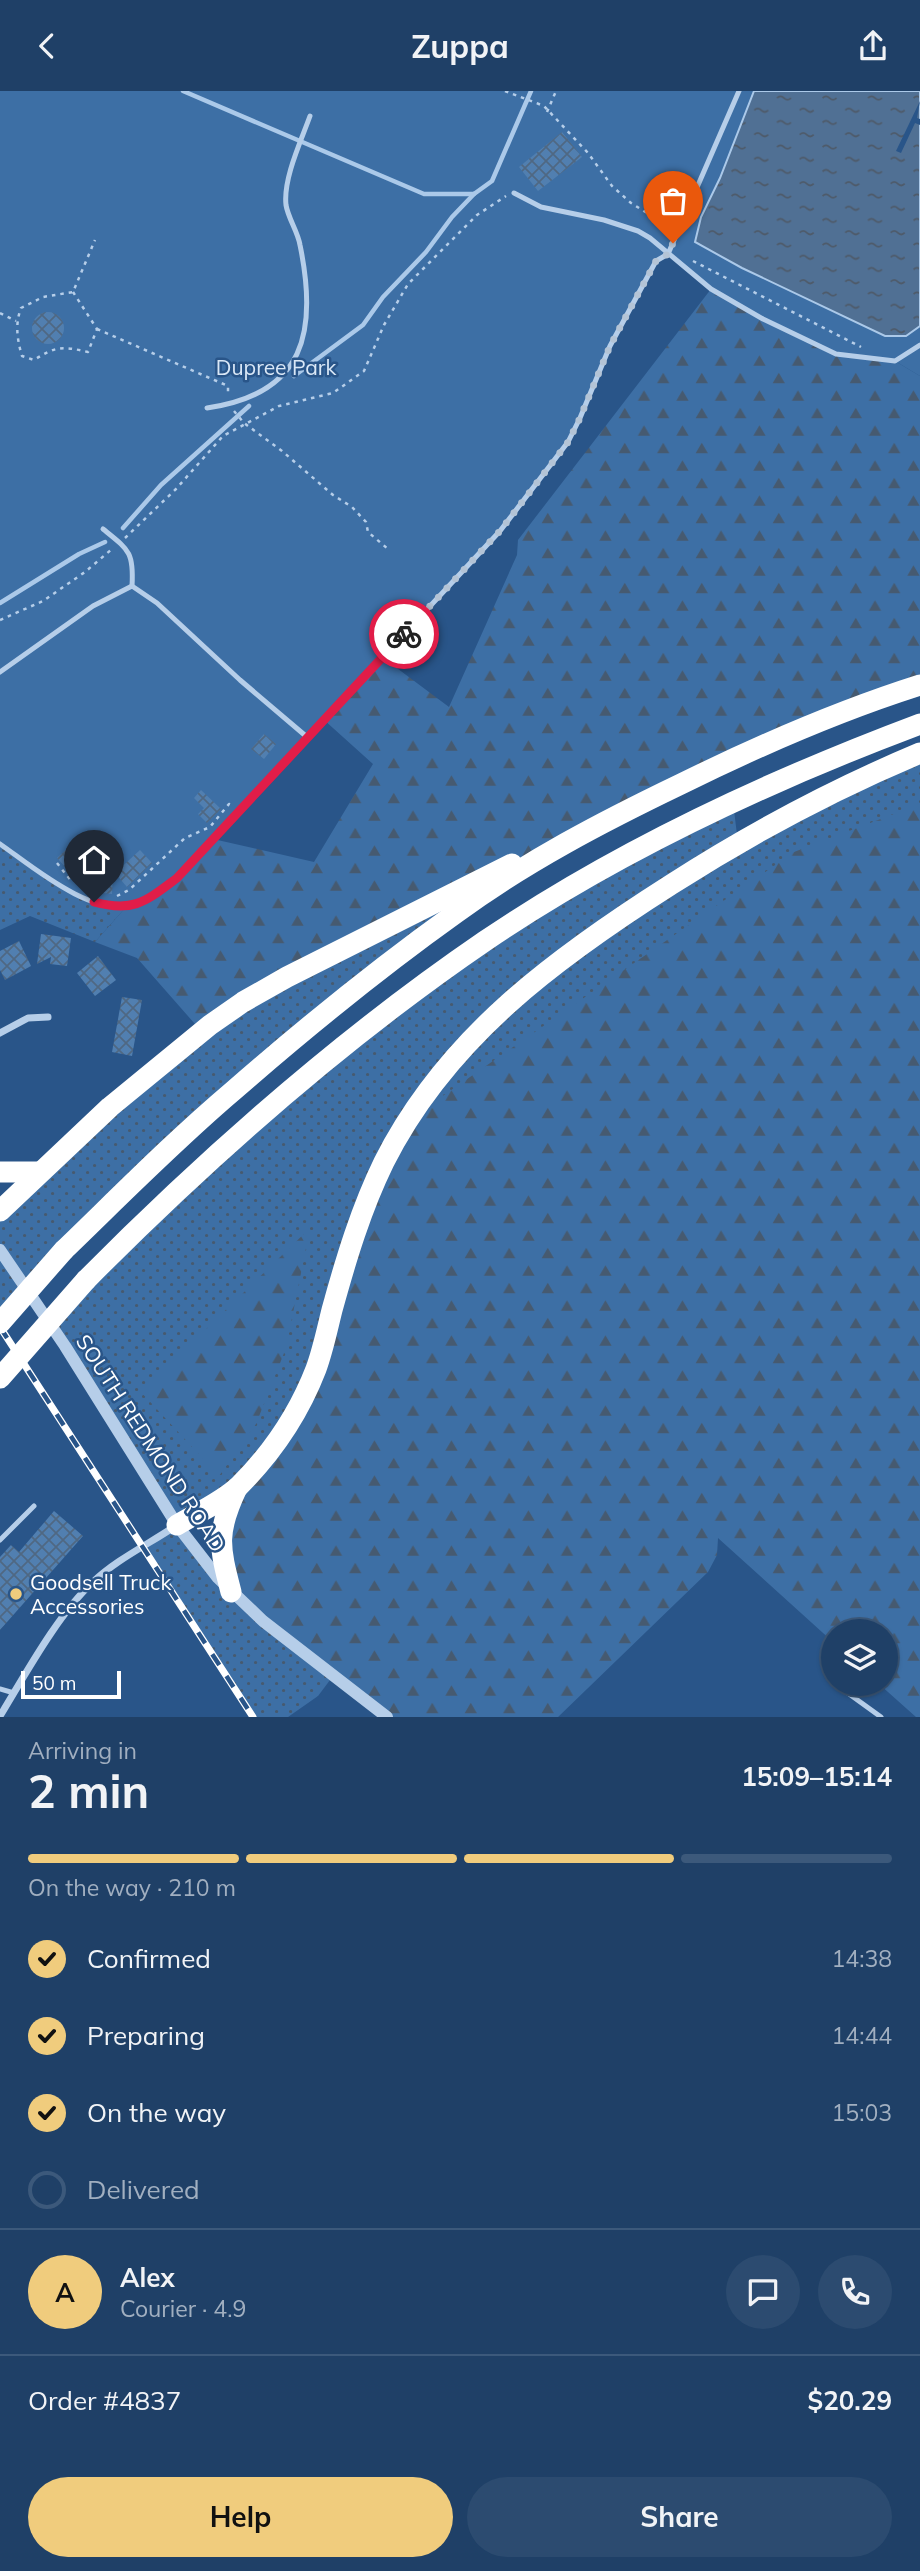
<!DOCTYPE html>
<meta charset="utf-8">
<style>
:root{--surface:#1f4067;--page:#2c4b70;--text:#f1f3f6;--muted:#a1afc0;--line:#3c597b;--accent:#f0cc7d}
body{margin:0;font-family:Mulish,sans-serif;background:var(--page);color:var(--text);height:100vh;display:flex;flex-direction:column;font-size:26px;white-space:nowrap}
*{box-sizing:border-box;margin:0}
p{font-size:23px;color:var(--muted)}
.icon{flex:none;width:38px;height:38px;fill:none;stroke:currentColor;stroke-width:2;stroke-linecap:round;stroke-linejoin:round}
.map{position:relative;height:1626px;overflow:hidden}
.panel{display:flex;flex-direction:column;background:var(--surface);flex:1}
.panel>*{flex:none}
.buttons{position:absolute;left:821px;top:1528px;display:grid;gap:14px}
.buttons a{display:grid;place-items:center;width:77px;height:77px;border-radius:50%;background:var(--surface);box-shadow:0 2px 5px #0004,0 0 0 2px var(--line);font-size:35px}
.scale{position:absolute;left:21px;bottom:18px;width:100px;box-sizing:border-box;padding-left:7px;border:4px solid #fff;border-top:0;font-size:19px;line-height:24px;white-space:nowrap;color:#fff;-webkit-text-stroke:5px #295589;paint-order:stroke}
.pin{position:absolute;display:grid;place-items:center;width:60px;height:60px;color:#fff;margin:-72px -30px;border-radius:50% 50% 50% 0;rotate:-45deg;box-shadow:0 0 7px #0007}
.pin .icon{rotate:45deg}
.courier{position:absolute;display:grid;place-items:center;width:70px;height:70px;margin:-35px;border:5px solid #e11d48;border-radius:50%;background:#fff;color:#222;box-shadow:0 2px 9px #0007}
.summary em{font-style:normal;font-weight:700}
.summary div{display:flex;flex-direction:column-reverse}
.summary{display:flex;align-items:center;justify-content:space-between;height:119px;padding:0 28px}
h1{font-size:46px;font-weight:700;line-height:52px}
.bar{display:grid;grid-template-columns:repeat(4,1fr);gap:10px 7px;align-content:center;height:84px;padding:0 28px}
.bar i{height:9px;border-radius:5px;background:var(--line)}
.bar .active{background:var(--accent)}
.bar p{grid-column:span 4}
.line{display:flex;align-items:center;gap:18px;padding:0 28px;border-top:2px solid var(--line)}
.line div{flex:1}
.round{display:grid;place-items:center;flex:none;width:74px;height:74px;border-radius:37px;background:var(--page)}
ol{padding:0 28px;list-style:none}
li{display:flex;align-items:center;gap:21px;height:77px}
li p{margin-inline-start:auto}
li .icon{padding:7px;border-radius:50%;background:var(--accent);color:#111;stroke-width:4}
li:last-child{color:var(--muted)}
li i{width:38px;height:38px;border:4px solid var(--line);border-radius:50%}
.button{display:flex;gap:14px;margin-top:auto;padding:14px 28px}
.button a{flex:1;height:80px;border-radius:42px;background:var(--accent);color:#111;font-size:28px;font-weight:700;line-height:80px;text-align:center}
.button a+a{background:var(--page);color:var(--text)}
header{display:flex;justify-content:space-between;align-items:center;height:91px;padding:0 28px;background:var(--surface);font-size:32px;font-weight:700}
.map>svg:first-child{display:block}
</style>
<header><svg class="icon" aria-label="back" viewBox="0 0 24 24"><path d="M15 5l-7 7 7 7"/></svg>Zuppa<svg class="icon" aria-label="share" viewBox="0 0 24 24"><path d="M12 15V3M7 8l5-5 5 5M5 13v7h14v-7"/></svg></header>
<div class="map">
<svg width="920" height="1626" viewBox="0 0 920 1626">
<defs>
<pattern id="grass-dots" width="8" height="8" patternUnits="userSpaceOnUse" patternTransform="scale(1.75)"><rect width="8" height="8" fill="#3d6fa5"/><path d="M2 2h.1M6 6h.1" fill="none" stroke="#465a70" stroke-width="1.8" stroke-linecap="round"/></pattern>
<pattern id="forest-firs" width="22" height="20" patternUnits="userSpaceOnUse" patternTransform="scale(1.75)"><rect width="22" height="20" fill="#3d6fa5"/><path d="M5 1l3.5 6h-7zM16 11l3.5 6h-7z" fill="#465a70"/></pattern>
<pattern id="water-ripples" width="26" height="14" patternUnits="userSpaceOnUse" patternTransform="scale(1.75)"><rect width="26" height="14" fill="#507094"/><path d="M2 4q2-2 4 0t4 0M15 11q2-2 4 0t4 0" fill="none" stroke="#4e5a69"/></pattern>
<pattern id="building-cross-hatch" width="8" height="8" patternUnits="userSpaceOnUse" patternTransform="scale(1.75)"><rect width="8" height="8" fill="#517fb0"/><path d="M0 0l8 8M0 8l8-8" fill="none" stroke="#4f6883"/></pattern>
</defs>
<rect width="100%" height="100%" fill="#295589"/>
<!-- grass -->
<g fill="url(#grass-dots)">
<polygon points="920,671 920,722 316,1278 270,1361 178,1434 218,1487 333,1585 318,1605 288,1626 253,1626 143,1456 177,1434 48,1230 121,1154 486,849 733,711 738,752"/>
<polygon points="0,753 126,816 95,851 30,825 0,839"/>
<polygon points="494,780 297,946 0,1232 0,1120 210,934"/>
</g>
<!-- forest -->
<g fill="url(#forest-firs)">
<polygon points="711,198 895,270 920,285 920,594 788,644 202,941 137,867 95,851 126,816 213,748 314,771 373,673 323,628 382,566 449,616 517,464 518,449"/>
<polygon points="920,713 920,1626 916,1626 879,1593 886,1592 886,1540 833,1540 833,1551 718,1447 717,1464 708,1481 558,1626 387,1626 237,1508 224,1424 294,1326 353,1147 408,1029 794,761"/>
<polygon points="310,1137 286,1257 256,1333 219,1385 141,1301"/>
</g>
<!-- park -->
<path fill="#3d6fa5" d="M0 0H920V285L895 270 836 263 711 199 668 163 656 170 610 255 568 351 500 440 177 787C167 794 157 806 146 810 93 830 40 780 0 753Z"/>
<!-- water -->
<polygon fill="url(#water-ripples)" stroke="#abc9e9" stroke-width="2" points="754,0 920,0 920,235 906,245 885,245 742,177 695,151 701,126 720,87"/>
<!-- pier -->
<polygon fill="#295589" points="920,10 917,27 920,28 920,34 915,32 901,62 896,60"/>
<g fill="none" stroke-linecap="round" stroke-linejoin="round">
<!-- stream -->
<g stroke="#abc9e9" stroke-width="4.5">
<polyline points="183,0 424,103 474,103 492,90 531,0"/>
<polyline points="294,285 363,234 383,206 426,161 452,126 474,103"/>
<polyline points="123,437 161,394 249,315"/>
<polyline points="0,512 79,463 105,451"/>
</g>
</g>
<!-- building -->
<g fill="url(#building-cross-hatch)">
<polygon points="562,41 582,66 538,100 519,76"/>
<circle cx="48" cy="237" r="16"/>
<polygon points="264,643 276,653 264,668 251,658"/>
<polygon points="201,699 221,718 207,732 198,723 204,717 194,707"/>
<polygon points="70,755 94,781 81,793 57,767"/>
<polygon points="140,759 152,772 127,796 115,782"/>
<polygon points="95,781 113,782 112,803 94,801"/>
<polygon points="41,843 71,847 67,875 50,873 51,866 37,873"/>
<polygon points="19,850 31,875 5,889 0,879 0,860"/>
<polygon points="98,865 116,889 95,905 77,882"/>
<polygon points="122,906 142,909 132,965 112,961"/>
<polygon points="54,1420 83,1445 0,1539 0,1466 11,1454 19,1461"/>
</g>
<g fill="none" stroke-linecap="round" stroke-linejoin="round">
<!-- path -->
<g stroke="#b6cee9" stroke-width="2.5" stroke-dasharray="3.5 5" stroke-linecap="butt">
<polyline points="505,0 544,15 588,62 612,95 631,112 671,137"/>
<polyline points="547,21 556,0"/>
<polyline points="693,170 861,256"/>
<path d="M73 201 97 238 88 261C62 255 56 255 34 269L22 265C17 248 15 233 21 217L43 206 73 201 95 149"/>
<polyline points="0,222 16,230"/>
<polyline points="97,238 228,295 228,305"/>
<polyline points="234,320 244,332 282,360 333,404 352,416 366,431 368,441 388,458"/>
<polyline points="125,447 176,398 223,345 279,315 333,302 364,280 384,234 408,193 477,124 506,105"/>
<polyline points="0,529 43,510 85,481 112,458"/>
<polyline points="57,772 72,791"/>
<polyline points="117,805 129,799 185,747 210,736 229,713 234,715"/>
</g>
<!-- service -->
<g stroke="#b6cee9" stroke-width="5">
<polyline points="514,102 541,116 604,129 638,140 650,147 711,198 763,228 836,263 895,270 920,254"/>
<path d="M207 317C305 303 318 241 300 154 298 141 288 127 286 114 283 88 301 50 310 25"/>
<path d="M103 438C129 459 134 461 132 495"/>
<polyline points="0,581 93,515 132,495 157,512 240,589 307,646"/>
<path d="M0 753C33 776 92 827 136 814 151 809 164 797 177 787L500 440 568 351 580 327 610 255 656 170 668 163 739 0"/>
<polyline points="0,1449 34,1415"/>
<polyline points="0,1598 14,1602"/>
<polyline points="845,1600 881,1626"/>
</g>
<!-- minor -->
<g stroke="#b6cee9" stroke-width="7">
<polyline points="0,942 28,927 48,926"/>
<path d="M0 1625C25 1584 58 1523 93 1491 116 1469 147 1454 174 1436"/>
</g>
<!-- tertiary -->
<polyline stroke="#b6cee9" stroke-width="12" points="0,1159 65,1255 177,1434 218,1487 263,1530 387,1626"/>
<!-- motorway -->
<g stroke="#fff" stroke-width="21">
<polyline points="0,1081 40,1081"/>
<polyline points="0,1120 110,1016 210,934 243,911 287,886 512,773"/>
<path d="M64 1159C119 1106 174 1050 233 1000 304 938 379 877 456 822 525 771 604 730 681 693 758 655 838 620 920 594"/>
<path d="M86 1189C209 1065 340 949 485 850 619 759 768 690 920 633"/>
<path d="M177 1434C197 1422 222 1411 239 1395 272 1362 299 1322 316 1278 323 1259 327 1239 332 1219 346 1168 361 1118 384 1071 447 946 557 866 672 793 750 743 834 698 920 662"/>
<path d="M231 1501C219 1455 216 1441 237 1397"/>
</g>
<!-- rail casing -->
<g stroke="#fff" stroke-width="7">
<polyline id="rail" points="0,1236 253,1626"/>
</g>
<!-- rail -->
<use href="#rail" stroke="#295589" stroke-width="4.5" stroke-dasharray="13" stroke-linecap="butt"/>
<!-- motorway-bridge -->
<g stroke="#fff" stroke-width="21">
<polyline points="0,1232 64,1159"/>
<polyline points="0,1287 86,1189"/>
</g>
</g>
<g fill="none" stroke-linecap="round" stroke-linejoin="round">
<!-- done -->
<polyline stroke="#b4c4d6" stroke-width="7" stroke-dasharray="0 12.6" points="404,543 500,440 568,351 580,327 610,255 656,170 668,163 673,152"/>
<!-- route -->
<path stroke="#e11d48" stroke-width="9" d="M94 811C134 822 146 810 177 787L404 543"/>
</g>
<!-- markers -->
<circle fill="#f0cc7d" stroke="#295589" stroke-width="2.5" cx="16" cy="1503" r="7"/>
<g text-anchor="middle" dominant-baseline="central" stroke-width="5" stroke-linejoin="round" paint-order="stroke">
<!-- park labels -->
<g font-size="21" fill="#dae8f7" stroke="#295589">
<text x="276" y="276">Dupree Park</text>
</g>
<!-- street labels -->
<g font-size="21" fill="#fff" stroke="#295589">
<text transform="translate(151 1352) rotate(57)">SOUTH REDMOND ROAD</text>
</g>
<!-- poi labels -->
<g font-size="21" fill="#fff" stroke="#295589" text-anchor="start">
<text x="30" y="1491">Goodsell Truck<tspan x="30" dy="24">Accessories</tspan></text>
</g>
</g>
</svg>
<div class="buttons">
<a><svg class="icon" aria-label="layers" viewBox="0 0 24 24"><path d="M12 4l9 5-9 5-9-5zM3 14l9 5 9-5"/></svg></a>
</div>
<div class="scale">50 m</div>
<div class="pin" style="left:673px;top:152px;background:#ea580c"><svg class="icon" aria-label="bag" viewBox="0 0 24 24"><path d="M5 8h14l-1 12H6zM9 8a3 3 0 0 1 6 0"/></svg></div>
<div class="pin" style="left:94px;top:811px;background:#1f2937"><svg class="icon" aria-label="home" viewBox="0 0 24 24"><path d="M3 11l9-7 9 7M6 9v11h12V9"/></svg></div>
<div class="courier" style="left:404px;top:543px"><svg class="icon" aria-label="bike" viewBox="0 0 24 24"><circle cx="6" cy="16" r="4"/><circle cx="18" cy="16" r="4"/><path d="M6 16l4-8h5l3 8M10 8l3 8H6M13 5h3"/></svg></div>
</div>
<section class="panel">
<div class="summary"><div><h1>2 min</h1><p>Arriving in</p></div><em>15:09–15:14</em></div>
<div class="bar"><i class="active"></i><i class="active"></i><i class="active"></i><i></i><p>On the way · 210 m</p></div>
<ol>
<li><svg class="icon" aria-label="check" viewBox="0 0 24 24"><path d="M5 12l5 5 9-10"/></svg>Confirmed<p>14:38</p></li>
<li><svg class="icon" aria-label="check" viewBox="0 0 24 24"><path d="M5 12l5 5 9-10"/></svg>Preparing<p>14:44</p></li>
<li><svg class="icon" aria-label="check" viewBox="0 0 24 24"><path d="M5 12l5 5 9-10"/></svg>On the way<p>15:03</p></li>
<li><i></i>Delivered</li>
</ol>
<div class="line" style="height:126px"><b class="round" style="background:var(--accent);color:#111">A</b><div><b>Alex</b><p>Courier · 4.9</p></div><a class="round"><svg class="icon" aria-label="chat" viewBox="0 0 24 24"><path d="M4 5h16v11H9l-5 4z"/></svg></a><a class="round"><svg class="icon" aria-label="phone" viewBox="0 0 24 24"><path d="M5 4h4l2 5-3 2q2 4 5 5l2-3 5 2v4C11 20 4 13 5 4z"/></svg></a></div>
<div class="line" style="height:91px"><div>Order #4837</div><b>$20.29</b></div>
<div class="button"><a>Help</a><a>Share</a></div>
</section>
